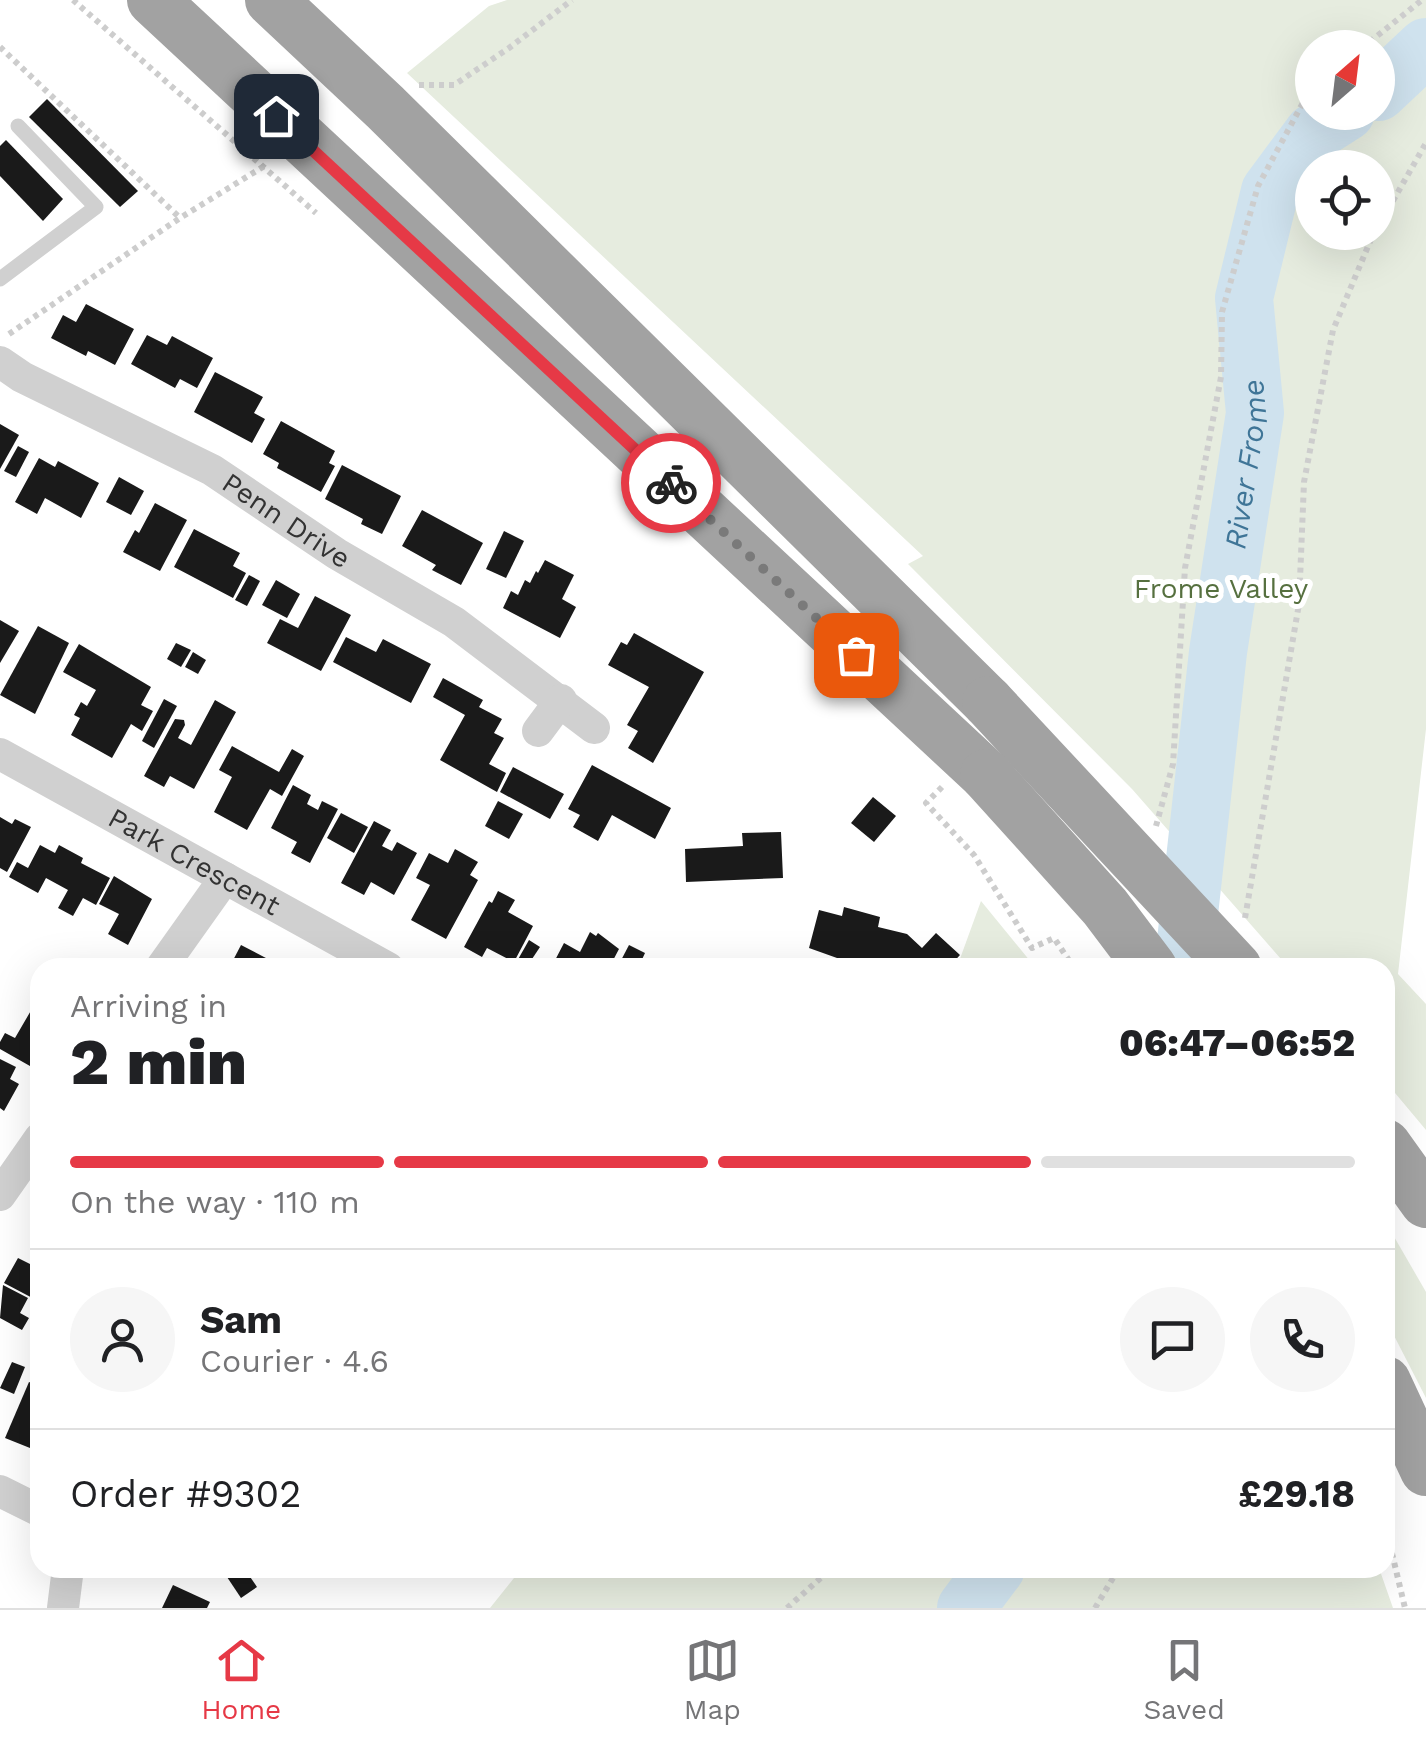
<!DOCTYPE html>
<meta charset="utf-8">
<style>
:root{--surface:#fff;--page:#f6f6f6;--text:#202124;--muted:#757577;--line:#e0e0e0;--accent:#e63946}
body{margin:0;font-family:"Work Sans",sans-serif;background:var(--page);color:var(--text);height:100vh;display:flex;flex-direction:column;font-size:38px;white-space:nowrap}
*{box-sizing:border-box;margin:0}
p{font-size:32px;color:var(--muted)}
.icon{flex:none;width:55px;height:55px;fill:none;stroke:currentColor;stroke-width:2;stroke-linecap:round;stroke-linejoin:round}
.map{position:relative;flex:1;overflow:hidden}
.drawer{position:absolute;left:30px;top:958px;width:1365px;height:620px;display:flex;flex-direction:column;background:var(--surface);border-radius:30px;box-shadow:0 10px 40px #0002}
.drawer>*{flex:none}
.needle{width:65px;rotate:28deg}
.controls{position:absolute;left:1295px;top:30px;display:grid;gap:20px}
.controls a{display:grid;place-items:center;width:100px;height:100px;border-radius:50%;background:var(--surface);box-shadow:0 10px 40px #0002;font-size:50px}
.pin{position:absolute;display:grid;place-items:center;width:85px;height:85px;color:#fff;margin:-42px;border-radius:20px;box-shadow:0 5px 15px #0006}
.courier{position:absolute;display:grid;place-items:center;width:100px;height:100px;margin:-50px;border:8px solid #e63946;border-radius:50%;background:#fff;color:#222;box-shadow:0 2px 12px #0007}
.summary em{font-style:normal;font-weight:800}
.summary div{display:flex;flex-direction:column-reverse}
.summary{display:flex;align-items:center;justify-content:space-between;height:170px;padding:0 40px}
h1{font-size:65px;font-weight:800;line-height:75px}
.bar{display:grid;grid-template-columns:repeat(4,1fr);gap:15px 10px;align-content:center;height:120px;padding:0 40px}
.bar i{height:12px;border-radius:8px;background:var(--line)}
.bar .current{background:var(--accent)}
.bar p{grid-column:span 4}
.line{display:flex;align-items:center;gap:25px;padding:0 40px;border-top:2px solid var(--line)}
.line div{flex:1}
.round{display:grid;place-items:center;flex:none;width:105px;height:105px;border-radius:52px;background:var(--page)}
.menu{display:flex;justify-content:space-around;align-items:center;height:140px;border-top:2px solid var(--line);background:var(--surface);font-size:28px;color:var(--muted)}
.menu a{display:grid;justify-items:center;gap:5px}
.menu .current{color:var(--accent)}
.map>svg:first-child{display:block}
</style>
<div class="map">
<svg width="1426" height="1608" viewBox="0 0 1426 1608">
<rect width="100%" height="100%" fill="#fff"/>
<!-- green -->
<g fill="#e6ecdf" fill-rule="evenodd">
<path d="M507 0H1426V729L1398 974 1426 1004V1130L1385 1081V968L1288 967 1132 789 908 564 923 556 407 73 489 6ZM1312 48H1378V112H1312ZM1312 168H1378V232H1312Z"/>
<polygon points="981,901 1035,967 957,967"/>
<polygon points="1385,1213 1389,1228 1426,1292 1426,1398 1385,1318"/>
<polygon points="522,1568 1379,1568 1393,1608 490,1608"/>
</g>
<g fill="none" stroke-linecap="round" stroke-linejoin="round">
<!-- river -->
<g stroke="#cfe2ee" stroke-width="58">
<polyline points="1378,92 1426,47"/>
<path id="s1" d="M1183 968 1218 652 1255 413 1244 298 1270 191 1313 133 1346 112"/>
<polyline points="966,1608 996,1568"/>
</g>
</g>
<!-- building -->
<g fill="#1a1a1a">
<polygon points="47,99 138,191 120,207 29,117"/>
<polygon points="6,140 63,199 43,221 0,176 0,146"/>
<polygon points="86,304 134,329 115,365 88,351 86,356 51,338 63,315 76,322"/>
<polygon points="147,335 167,345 172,336 213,358 197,388 180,379 175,388 131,364"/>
<polygon points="215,372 263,397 254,413 265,419 252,443 194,412"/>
<polygon points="281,421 335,451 329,463 335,466 321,492 277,468 279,463 263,454"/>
<polygon points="0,424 19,435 0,469"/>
<polygon points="18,446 29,452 16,477 4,471"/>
<polygon points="39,458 55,467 58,461 99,483 81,518 45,498 37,514 15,502"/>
<polygon points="342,465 401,496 382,534 361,524 363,519 325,499"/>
<polygon points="119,477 144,491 131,515 106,502"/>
<polygon points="155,503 187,520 160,571 123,552 135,530 139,533"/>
<polygon points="422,510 483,543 461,585 432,570 436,565 402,546"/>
<polygon points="194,529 240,553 233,566 246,573 233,598 174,567"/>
<polygon points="504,531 524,541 506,578 486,569"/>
<polygon points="545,560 574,575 562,599 576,607 560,638 503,608 511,591 518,595 525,580 530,583 536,571 538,573"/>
<polygon points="249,575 260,581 247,606 235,600"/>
<polygon points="276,580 300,594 287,618 262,605"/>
<polygon points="315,596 351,615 321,671 267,643 280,619 298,628"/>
<polygon points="0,620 19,631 0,663"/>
<polygon points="38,626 69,643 35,714 0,695"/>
<polygon points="634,633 704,672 653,763 628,748 638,731 627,725 649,687 608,665 621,642 627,645"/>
<polygon points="346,637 376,652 383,639 431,664 411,703 333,662"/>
<polygon points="176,643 191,650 181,667 167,659"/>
<polygon points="79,644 151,687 141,705 153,711 142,731 131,724 112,758 71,735 80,718 74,715 81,702 87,706 96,690 63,672"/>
<polygon points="193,652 206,660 198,674 185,667"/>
<polygon points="443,678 483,700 479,707 502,719 494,733 504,738 489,764 506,773 497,792 440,760 465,715 433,697"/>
<polygon points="164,699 177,706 154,748 142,741"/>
<polygon points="215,700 236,712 194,789 170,776 164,787 144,776 175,719 184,720 185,725 178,738 191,745"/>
<polygon points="232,746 279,772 292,749 304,756 282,796 270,789 247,830 214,812 232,777 219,770"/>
<polygon points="592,765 671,808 655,839 612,815 598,841 573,827 580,815 568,809"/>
<polygon points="513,767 564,794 550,819 500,792"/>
<polygon points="293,785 311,795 307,804 318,810 322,801 338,809 310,863 291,853 297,842 271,828"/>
<polygon points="873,797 896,816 874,842 851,823"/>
<polygon points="498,801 523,814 509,839 485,826"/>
<polygon points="341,813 368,827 354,853 327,838"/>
<polygon points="0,817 12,824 15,819 31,827 7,872 0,868"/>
<polygon points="374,821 391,830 382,846 392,851 397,842 417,853 394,895 371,882 364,895 341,883"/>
<polygon points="781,832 783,878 686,882 685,849 743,846 742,833"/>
<polygon points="40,845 55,853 59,845 83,858 81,863 110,878 96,905 83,898 73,916 58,908 68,890 46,878 38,893 9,877 17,862 28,868"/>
<polygon points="455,849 478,862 470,875 478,880 446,939 411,920 430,885 416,878 429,853 448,863"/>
<polygon points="114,876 152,899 128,945 108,934 119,914 99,904"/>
<polygon points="498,891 515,900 508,912 533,926 514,962 487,948 482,957 464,947 489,901 492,903"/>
<polygon points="844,907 880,917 878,927 907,934 922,948 936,933 960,955 948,968 909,968 901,960 899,968 869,960 865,968 809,948 819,910 842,916"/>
<polygon points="590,932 596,936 598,933 619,949 609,968 551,968 564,943 580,952"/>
<polygon points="529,940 540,947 526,968 516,963"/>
<polygon points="241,945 285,968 229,968"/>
<polygon points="629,945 645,953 638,968 617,968"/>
<polygon points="40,995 40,1066 37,1070 0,1049 0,1042 5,1033 15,1038"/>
<polygon points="0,1059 16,1067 10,1079 19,1084 4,1111 0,1108"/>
<polygon points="40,1255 40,1302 4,1283 18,1258 34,1266"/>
<polygon points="3,1285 28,1298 20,1313 29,1318 22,1330 0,1318"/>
<polygon points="12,1362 25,1367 14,1394 0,1388"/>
<polygon points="29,1382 40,1386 40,1452 5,1438"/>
<polygon points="221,1568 244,1568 257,1587 241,1598"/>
<polygon points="173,1585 210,1602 207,1608 162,1608"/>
</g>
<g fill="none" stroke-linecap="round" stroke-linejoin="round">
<!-- path -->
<g stroke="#cdcdcd" stroke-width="6" stroke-dasharray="5 5" stroke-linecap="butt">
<polyline points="73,0 316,213"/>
<polyline points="0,47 180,218"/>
<polyline points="1362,48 1422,0"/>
<polyline points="419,85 454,85 509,48 572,0"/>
<polyline points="1378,227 1426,143"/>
<polyline points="9,334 180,218 266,165"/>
<polyline points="942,787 926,803 974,855 1032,948 1054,938 1074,968"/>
<polyline points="1156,826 1173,764 1185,568 1221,377 1222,312 1258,186 1312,86"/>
<polyline points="1245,918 1299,604 1304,482 1333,330 1374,232"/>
<polyline points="1385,1524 1405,1608"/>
<polyline points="787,1608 832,1568"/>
<polyline points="1095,1608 1119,1568"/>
</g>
<!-- service -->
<polyline stroke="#d0d0d0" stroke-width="15" points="0,279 96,207 18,126"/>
<!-- minor -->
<g stroke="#d0d0d0" stroke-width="32">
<path id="s2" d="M0 362 22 377 212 470 337 554 454 622 594 728"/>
<polyline points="538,731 561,700"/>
<path id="s3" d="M0 754 388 968"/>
<polyline points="161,968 225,878"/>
<polyline points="0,1195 40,1138"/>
<polyline points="0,1491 40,1511"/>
<polyline points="63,1608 68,1568"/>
</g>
<!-- trunk -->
<g stroke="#a2a2a2" stroke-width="52">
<polyline points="153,0 986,775"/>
<polyline points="271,0 385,107 988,702"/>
<polyline points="1385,1145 1426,1202"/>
<polyline points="1385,1382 1426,1470"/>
</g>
<!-- trunk-bridge -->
<g stroke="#a2a2a2" stroke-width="52">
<polyline points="988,702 1236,968"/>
<polyline points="986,775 1105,907 1151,968"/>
</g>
</g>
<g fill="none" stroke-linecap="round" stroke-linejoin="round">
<!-- done -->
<polyline stroke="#7a7a7a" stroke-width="10" stroke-dasharray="0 18" points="671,483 856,655"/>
<!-- route -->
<polyline stroke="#e63946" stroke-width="12" points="276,116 671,483"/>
</g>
<g text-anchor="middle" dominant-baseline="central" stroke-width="10" stroke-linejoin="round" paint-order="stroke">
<!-- street labels -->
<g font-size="28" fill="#333" stroke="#fff">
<text stroke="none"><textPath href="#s2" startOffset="328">Penn Drive</textPath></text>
<text stroke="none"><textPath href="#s3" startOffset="222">Park Crescent</textPath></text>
</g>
<!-- park labels -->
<g font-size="28" fill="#56703f" stroke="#fff">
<text x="1221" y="588">Frome Valley</text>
</g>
<!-- water labels -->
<g font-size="30" font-style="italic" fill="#3f7597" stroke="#fff">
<text stroke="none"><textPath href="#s1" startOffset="508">River Frome</textPath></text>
</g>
</g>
</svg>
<div class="controls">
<a><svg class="needle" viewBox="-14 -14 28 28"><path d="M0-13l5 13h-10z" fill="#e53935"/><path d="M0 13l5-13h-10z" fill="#757577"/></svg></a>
<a><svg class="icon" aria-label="locate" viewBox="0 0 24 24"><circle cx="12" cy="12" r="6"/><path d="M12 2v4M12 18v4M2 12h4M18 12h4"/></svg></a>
</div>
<div class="pin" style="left:856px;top:655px;background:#ea580c"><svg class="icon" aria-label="bag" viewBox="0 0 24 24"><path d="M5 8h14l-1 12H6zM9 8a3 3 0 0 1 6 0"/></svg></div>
<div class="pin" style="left:276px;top:116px;background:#1f2937"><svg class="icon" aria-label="home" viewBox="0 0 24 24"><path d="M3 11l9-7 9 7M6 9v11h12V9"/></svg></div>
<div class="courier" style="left:671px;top:483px"><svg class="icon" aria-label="bike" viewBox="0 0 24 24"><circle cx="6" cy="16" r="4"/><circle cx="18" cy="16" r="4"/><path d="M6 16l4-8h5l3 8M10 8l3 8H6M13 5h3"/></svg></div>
<section class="drawer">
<div class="summary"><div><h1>2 min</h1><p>Arriving in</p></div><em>06:47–06:52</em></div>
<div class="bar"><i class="current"></i><i class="current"></i><i class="current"></i><i></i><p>On the way · 110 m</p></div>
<div class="line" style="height:180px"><a class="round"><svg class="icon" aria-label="person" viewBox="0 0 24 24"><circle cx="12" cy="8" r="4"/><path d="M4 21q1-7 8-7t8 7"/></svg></a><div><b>Sam</b><p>Courier · 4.6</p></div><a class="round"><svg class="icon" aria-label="chat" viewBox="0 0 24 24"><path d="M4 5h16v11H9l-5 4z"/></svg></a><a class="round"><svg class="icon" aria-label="phone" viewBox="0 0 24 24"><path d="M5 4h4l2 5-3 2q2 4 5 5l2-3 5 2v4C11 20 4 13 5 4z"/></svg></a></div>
<div class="line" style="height:130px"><div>Order #9302</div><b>£29.18</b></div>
</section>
</div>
<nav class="menu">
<a class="current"><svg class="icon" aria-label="home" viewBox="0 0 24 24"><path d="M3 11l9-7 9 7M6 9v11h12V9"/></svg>Home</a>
<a><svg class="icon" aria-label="map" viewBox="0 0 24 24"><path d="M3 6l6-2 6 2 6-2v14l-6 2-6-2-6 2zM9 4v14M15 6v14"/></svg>Map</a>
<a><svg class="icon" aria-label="saved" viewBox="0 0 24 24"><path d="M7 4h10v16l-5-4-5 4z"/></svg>Saved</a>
</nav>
